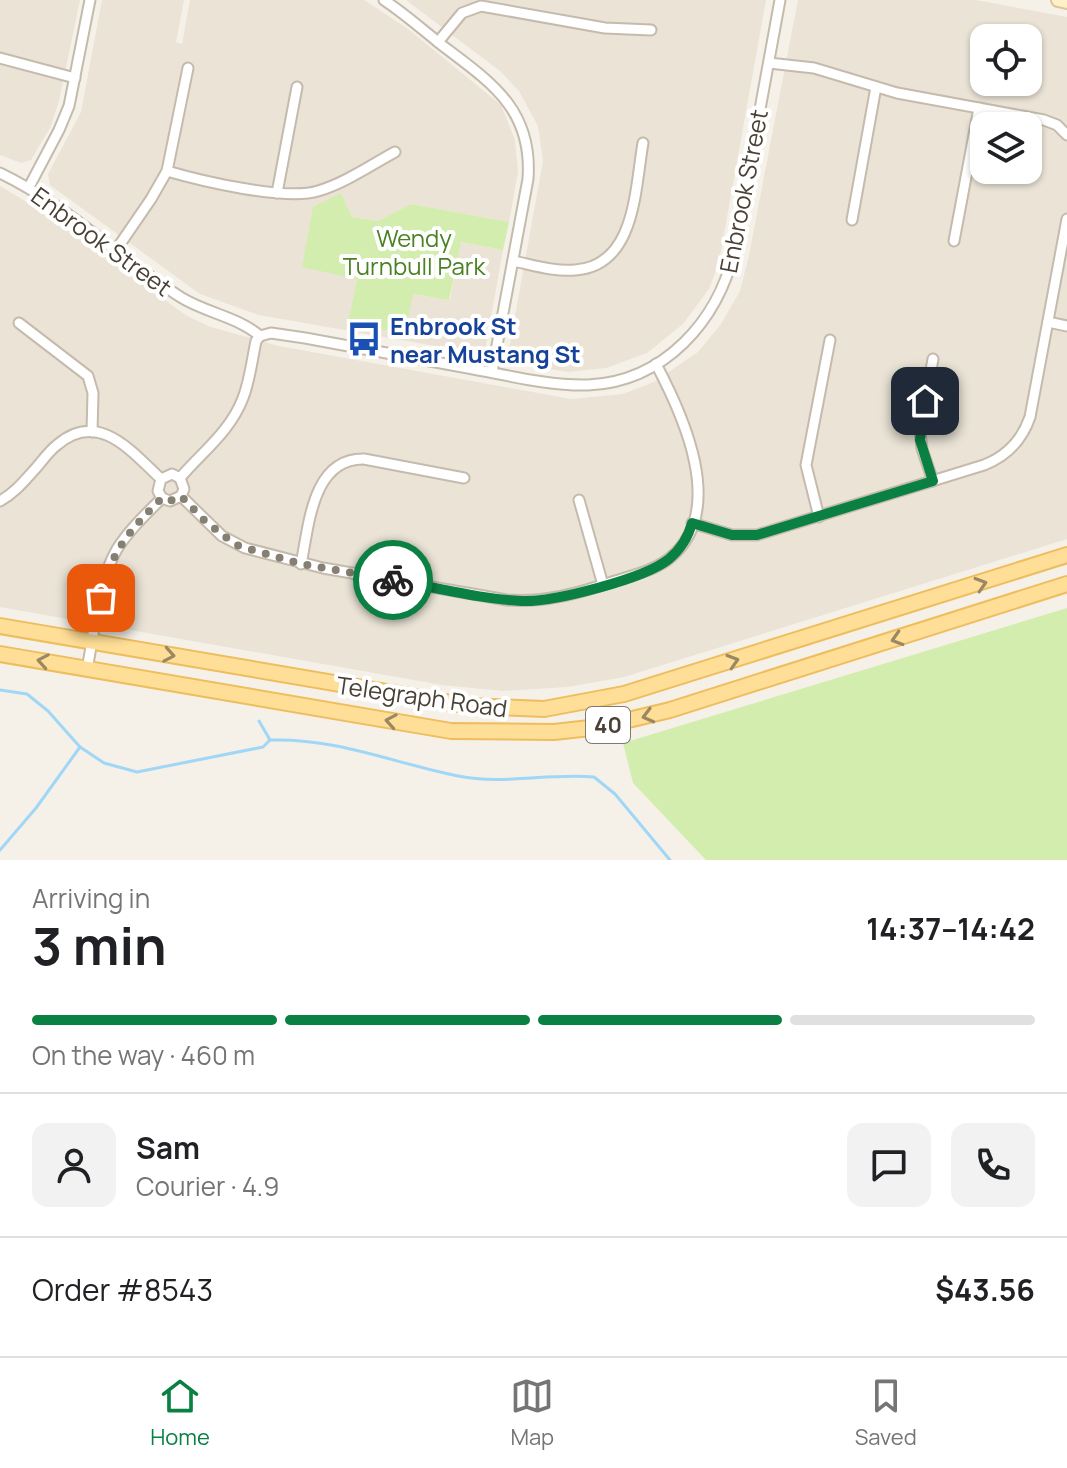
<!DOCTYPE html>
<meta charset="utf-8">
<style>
:root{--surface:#fff;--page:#f2f2f2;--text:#202124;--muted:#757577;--line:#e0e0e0;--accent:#0b8043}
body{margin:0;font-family:Manrope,sans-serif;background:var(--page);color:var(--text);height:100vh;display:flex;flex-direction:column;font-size:30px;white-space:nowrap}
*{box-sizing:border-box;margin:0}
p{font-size:26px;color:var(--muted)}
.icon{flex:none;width:44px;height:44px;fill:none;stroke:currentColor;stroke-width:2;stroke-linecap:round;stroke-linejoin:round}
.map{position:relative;height:860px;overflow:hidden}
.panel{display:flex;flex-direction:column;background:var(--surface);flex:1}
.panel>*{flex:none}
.controls{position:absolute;left:970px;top:24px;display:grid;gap:16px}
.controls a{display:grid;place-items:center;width:72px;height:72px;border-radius:16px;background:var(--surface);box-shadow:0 2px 6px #0004;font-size:40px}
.pin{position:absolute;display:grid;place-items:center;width:68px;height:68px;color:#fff;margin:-34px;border-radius:16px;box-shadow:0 4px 12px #0006}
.courier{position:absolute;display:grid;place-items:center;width:80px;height:80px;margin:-40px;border:6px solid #0b8043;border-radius:50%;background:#fff;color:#222;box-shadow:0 2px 10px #0007}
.overview em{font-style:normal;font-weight:700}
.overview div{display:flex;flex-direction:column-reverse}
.overview{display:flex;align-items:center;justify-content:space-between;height:136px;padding:0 32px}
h1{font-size:52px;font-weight:700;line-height:60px}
.bar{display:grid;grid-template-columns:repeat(4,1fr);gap:12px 8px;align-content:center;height:96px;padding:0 32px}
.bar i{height:10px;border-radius:6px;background:var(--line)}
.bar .current{background:var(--accent)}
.bar p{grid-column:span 4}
.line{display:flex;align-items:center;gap:20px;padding:0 32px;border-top:2px solid var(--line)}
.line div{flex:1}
.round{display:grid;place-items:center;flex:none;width:84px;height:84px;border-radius:16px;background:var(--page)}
.menu{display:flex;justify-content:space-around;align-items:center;height:112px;border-top:2px solid var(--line);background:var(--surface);font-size:22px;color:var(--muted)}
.menu a{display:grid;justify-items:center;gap:4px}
.menu .current{color:var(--accent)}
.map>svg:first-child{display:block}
</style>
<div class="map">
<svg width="1067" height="860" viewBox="0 0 1067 860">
<rect width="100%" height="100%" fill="#f5f1e8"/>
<!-- residential -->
<g fill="#eae3d6" fill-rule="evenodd">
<polygon points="0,0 80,0 59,101 51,126 31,160 21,163 0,155"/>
<polygon points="102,0 184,0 176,42 182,44 190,0 364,0 408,29 501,105 515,140 518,172 509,222 411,204 378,221 352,217 341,193 357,279 349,324 412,294 450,300 460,242 503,250 485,350 481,354 259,315 200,294 50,185 48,174 81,112"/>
<polygon points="406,0 766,0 719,262 709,289 683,324 647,353 606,368 568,372 514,363 508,355 543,161 538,126 519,91 500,71"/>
<path d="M798 0H976L1067 17V539L624 677 568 687 503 691 442 685 0 607V186L48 215 187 316 211 327 279 346 571 399 623 394 654 382 698 352 721 324 740 291 749 255ZM984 38H1028V82H984ZM984 126H1028V170H984Z"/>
</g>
<!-- green -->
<g fill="#d3edae">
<polygon points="341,193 352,217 378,221 411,204 509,222 503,250 461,242 449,300 413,294 405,333 348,324 357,279 302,267 313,207"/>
<polygon points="1067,608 1067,860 706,860 633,783 623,743"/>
</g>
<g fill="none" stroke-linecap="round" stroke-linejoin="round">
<!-- stream -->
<g stroke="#a0d6f6" stroke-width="3">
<path d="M0 690 27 694 48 711 80 747 104 763 137 772 263 747 270 740C338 738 393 763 458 776 503 785 548 773 594 777L615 794 670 860"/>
<polyline points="259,721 270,740"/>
<polyline points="0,850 36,808 80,747"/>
</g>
<!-- street casing -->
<g stroke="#c5bbad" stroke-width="13">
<g id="street">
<path d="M384 0C405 14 423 30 443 46 492 83 533 110 528 179L492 372"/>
<polyline points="438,42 462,13 481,6 605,28 651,30"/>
<polyline points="0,58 75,78"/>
<polyline points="769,63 814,68 897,93 1044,120 1057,125 1067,135"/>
<path d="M167 171C201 181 286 201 318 191 345 183 371 165 395 152"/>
<path d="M0 173C67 205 120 259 182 298 207 313 238 317 260 336"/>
<polyline points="29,187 59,130 69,106 90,0"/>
<polyline points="277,193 297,87"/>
<polyline points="852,220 876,87"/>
<polyline points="954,241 979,108"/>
<polyline points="116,250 151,199 167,171 188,68"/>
<path d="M513 261C533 265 555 272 575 270 636 266 635 188 643 143"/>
<polyline points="1048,322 1067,326"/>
<polyline points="19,323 88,376 93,393 92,432"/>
<path d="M260 336 271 333 305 338C359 348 414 358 468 368 507 375 548 386 588 385 664 382 719 320 734 251L780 0"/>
<polyline points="933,359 920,431 922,449 933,481"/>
<path d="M180 478C202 452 230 432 243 398 250 380 252 360 256 341L260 336"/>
<path d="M181 496 222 536 245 548 323 568 507 600C545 603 579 593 615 581 634 575 656 570 671 557 727 510 683 415 656 364"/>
<polyline points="162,498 158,491 161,479 172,474 180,478"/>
<polyline points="162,498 170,501 181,496 184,489 180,478"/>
<polyline points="579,500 603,585"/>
<path d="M0 501C15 493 25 480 36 468 43 460 49 451 57 445 98 409 132 452 161 479"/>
<polyline points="819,517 806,465 830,340"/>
<path d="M692 523 732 535H757L984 465C1007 456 1022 440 1030 417L1067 219"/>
<path d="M301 564C309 526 312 458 364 459L464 478"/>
<path d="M87 669C95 630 97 584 117 549 129 530 146 514 162 498"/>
</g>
</g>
<!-- secondary casing -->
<g stroke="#dcc696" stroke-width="16">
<polyline id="secondary" points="1058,0 1067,2"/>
</g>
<!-- primary casing -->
<g stroke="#eebd5e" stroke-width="18">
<g id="primary">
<polyline points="0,626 469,706 544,709 624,694 1067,555"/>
<polyline points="0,654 451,731 554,732 599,727 670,710 1067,584"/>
</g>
</g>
<!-- street -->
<use href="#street" stroke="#fff" stroke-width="9"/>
<!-- secondary -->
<use href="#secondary" stroke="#fff0c8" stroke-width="12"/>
<!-- primary -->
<use href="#primary" stroke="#ffde97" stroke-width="14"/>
</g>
<!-- one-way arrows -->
<defs><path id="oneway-chevron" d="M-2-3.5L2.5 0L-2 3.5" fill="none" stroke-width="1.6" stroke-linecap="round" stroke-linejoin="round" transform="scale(2)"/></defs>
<g stroke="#9b8862">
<use href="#oneway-chevron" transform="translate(981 584) rotate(-17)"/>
<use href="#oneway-chevron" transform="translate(897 639) rotate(163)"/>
<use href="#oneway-chevron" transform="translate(169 655) rotate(10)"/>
<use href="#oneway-chevron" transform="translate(43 661) rotate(-170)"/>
<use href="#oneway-chevron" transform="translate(733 661) rotate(-17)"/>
<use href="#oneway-chevron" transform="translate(648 716) rotate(165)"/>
<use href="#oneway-chevron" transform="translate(391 721) rotate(-170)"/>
</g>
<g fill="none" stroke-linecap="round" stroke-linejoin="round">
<!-- done -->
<path stroke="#867f74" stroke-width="8" stroke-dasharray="0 14.4" d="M101 598C110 552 130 530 162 498L170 501 181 496 205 521 236 545 301 564 393 580"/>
<!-- route -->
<path stroke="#0b8043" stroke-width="10" d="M393 580C435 587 479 599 522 601 554 602 644 579 669 559 681 549 688 538 692 523L732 535H757L933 481 920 440 925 401"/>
</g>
<!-- icons -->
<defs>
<g id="bus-bare" transform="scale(2.76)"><path d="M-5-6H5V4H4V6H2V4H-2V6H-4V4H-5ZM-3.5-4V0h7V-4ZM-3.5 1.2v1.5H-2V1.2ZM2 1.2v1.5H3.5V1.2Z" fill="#1a4fb4" stroke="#fff" stroke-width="2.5" paint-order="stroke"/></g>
</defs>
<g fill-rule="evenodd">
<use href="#bus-bare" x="364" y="339"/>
</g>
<g text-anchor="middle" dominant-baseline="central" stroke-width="8" stroke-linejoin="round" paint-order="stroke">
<!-- shield labels -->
<rect fill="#fff" stroke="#807a72" stroke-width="2" x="586" y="707" width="44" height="36" rx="6"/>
<g font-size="22" font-weight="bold" fill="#4a4136">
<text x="608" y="725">40</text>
</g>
<!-- street labels -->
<g font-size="24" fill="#4a4136" stroke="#fff">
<text transform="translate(743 191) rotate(-79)">Enbrook Street</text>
<text transform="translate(102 241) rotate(36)">Enbrook Street</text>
<text transform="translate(422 696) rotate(8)">Telegraph Road</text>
</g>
<!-- park labels -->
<g font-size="24" fill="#4a8123" stroke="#fff">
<text x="414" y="237">Wendy<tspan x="414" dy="28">Turnbull Park</tspan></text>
</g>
<!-- transit labels -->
<g font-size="24" font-weight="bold" fill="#164399" stroke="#fff" text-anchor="start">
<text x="390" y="325">Enbrook St<tspan x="390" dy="28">near Mustang St</tspan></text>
</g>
</g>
</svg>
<div class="controls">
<a><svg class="icon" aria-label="locate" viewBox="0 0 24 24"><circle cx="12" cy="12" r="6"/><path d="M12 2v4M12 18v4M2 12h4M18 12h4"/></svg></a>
<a><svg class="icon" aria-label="layers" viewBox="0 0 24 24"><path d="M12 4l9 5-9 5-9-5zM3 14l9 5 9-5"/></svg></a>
</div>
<div class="pin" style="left:101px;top:598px;background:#ea580c"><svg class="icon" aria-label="bag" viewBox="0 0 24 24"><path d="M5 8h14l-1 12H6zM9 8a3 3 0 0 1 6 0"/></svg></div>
<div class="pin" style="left:925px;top:401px;background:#1f2937"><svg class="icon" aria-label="home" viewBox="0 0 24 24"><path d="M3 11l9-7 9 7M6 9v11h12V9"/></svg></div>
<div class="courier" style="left:393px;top:580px"><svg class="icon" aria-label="bike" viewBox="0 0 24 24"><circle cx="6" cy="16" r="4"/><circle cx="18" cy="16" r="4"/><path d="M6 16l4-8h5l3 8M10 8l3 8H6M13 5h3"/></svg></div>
</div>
<section class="panel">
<div class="overview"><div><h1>3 min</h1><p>Arriving in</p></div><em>14:37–14:42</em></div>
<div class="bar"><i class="current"></i><i class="current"></i><i class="current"></i><i></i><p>On the way · 460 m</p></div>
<div class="line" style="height:144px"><a class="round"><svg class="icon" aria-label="person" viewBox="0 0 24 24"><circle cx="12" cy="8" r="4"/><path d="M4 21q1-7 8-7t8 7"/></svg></a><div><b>Sam</b><p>Courier · 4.9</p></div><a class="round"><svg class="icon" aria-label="chat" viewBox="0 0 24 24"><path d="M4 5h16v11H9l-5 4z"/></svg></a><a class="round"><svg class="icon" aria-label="phone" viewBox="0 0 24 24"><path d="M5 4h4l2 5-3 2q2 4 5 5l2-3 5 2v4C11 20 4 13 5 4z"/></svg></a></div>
<div class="line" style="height:104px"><div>Order #8543</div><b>$43.56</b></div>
</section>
<nav class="menu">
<a class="current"><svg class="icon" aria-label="home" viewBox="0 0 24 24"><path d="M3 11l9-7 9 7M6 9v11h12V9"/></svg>Home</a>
<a><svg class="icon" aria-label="map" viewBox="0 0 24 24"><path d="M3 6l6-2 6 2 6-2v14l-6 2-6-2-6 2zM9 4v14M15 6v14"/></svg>Map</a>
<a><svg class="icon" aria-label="saved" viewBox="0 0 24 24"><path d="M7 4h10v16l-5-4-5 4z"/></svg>Saved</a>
</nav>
